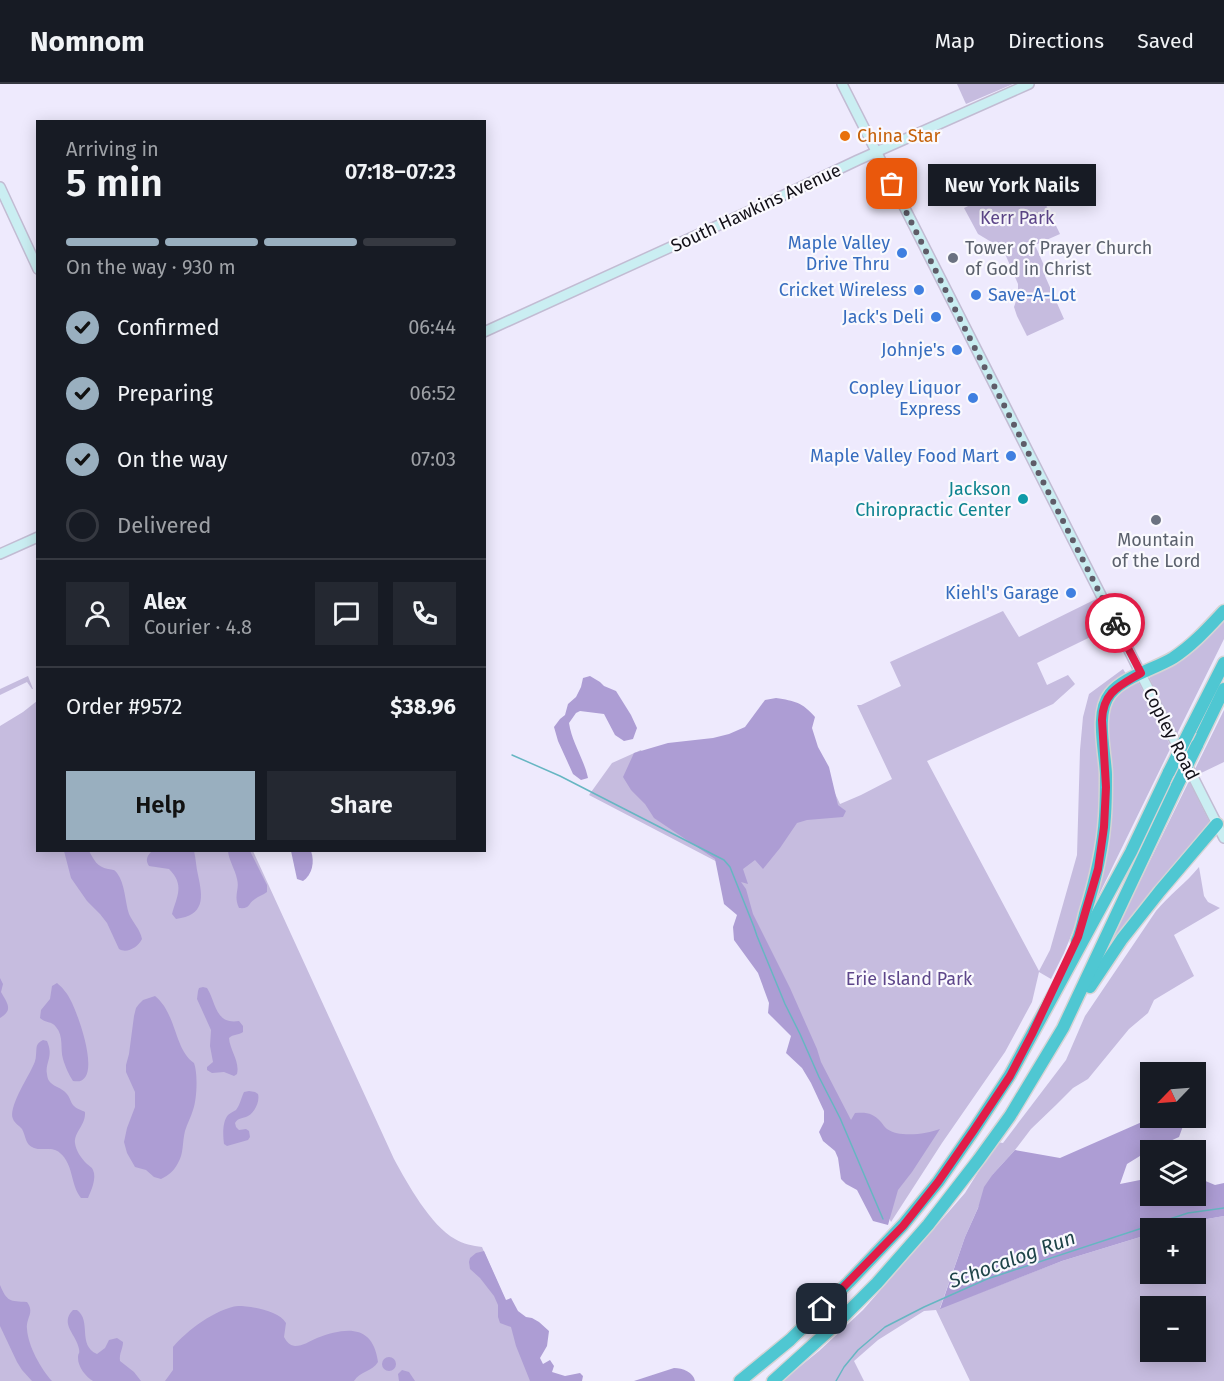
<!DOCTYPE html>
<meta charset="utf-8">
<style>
:root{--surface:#171b24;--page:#242831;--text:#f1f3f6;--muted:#9ea1a6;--line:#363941;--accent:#99afbf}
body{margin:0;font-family:"Fira Sans",sans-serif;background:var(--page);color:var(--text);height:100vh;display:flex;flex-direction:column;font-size:22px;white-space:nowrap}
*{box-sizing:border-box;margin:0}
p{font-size:20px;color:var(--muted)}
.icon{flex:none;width:33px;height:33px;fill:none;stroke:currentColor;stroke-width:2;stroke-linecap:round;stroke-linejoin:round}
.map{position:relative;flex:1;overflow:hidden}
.drawer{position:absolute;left:36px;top:36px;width:450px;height:732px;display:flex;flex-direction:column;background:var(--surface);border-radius:0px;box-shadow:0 3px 15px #0003}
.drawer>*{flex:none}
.needle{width:39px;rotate:245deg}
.tools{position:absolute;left:1140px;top:978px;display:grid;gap:12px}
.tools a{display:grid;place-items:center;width:66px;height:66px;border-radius:0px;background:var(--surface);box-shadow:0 3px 15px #0003;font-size:30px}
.pin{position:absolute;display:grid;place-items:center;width:51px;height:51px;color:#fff;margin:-26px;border-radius:12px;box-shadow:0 3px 9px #0006}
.courier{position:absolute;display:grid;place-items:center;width:60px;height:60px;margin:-30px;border:4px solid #e11d48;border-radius:50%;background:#fff;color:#222;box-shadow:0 2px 8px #0007}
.bubble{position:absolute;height:42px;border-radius:0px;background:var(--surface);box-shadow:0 3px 15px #0003;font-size:20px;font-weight:600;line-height:42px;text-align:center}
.overview em{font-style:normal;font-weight:600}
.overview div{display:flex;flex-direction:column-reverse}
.overview{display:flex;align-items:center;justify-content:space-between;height:102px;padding:0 30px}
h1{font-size:39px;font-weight:600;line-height:45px}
.bar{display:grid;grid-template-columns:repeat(4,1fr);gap:9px 6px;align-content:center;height:72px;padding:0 30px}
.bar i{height:8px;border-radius:4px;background:var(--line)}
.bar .selected{background:var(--accent)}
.bar p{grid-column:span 4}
.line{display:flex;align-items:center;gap:15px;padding:0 30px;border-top:2px solid var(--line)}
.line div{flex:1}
.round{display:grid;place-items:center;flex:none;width:63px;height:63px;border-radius:0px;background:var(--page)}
ol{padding:0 30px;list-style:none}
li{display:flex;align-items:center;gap:18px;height:66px}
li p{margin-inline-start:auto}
li .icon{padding:6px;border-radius:50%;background:var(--accent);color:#111;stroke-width:4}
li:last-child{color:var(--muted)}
li i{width:33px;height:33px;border:3px solid var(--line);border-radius:50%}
.primary-button{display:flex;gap:12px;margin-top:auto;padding:12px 30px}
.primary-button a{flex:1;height:69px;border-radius:0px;background:var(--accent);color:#111;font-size:24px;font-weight:600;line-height:69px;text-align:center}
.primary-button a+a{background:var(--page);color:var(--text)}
header{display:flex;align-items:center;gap:36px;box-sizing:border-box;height:84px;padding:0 30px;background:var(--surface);border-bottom:2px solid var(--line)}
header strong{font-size:28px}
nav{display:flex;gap:33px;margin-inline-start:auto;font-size:21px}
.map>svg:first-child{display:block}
</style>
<header>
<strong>Nomnom</strong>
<nav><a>Map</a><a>Directions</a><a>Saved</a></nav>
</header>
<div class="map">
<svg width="1224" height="1297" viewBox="0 0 1224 1297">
<rect width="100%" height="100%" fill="#eeeafd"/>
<!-- green -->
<g fill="#c6bcdf" fill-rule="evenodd">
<polygon points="957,0 1013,0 966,20"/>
<polygon points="1032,92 1060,150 1035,161 1046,186 1045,192 1064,235 1027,252 1017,232 1014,223 1018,211 1018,200 1003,165 978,150 964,124"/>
<polygon points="1096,515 1111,543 1037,579 1047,601 1068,591 1075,600 1073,602 1053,620 927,677 1039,887 1050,866 1077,771 1080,666 1083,633 1089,610 1123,585 1128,593 1112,602 1101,690 1101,743 1087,813 1064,869 1051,895 1039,888 1032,918 1005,968 942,1059 891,1138 725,782 589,711 612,679 641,666 652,690 795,626 840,720 861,711 892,695 857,621 861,621 901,602 890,578 1003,527 1019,553"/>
<polygon points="1224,535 1224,555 1177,650 1150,595 1150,593 1201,559"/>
<polygon points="28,592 33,605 32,605 27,598 0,611 0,605"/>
<polygon points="1137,598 1139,599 1171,663 1092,825 1101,794 1105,629 1112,613 1132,599"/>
<path d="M37 617 38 766 253 767 394 1075C407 1099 431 1142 455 1155 463 1160 473 1162 482 1163L541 1297H0V642L23 628Z"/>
<polygon points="1224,626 1224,678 1199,690 1195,685"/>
<polygon points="1189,697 1211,741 1120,847 1109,863 1108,862"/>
<path d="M1199 783 1204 812 1208 818 1220 824 1174 851 1194 892 1154 916 1148 929 1129 945 1088 995 1073 1004 1056 1021 1031 1045 1015 1066 993 1090 965 1153 940 1224 1062 1177 1150 1150V1190H1196V1144H1167L1190 1138 1224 1132V1297H970L936 1226 924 1227 878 1256 854 1277 864 1297H782L819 1267 863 1226 965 1109 997 1058 1003 1059 1066 976 1085 932 1156 827C1169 811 1186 799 1199 783ZM1150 1222H1196V1268H1150Z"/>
</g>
<!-- forest -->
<g fill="#ad9dd4">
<path d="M590 592 600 598 604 602 616 607 631 631 637 644 633 655 624 657 615 651 604 630 580 627 576 629 569 639C572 659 584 675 588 694L581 696 573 690 558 657 554 643 560 635 565 631 568 620 576 613 581 603 583 594Z"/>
<path d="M776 614C795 617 802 618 815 633L812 644 818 663 829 683 838 721 846 727 843 733 807 736 797 739 780 764 763 785 755 776 743 785 748 800 741 798 746 805 753 830 790 904 817 965 821 978 851 1036 855 1029C867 1028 873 1029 881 1038 883 1040 884 1043 887 1045 900 1054 926 1050 940 1045L912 1088 898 1106 888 1141 873 1137 857 1106 846 1100 841 1095 838 1074 835 1067 823 1057 819 1048 824 1038V1027L811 999 802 984 786 969 791 952 768 929 769 919 758 889 734 856 733 843 737 831 724 820 715 775 654 734 645 720 631 706 623 693 634 669 668 659 713 654 729 650 745 643 765 616Z"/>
<path d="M64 767H89C94 776 97 783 108 785 113 786 114 785 117 789 125 799 125 818 129 830 133 839 140 845 142 855 138 863 127 870 119 865L107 839 100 830 87 817 71 794Z"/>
<path d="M152 767H194C196 775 196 783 198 791 203 814 205 831 176 835L172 830C177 812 185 801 169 785L149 782C145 776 147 772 152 767Z"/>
<path d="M228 767H250L267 801V808C263 811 259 812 255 815 247 820 251 825 239 824 233 811 240 806 237 795 235 785 229 777 228 767Z"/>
<path d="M291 767H311C315 778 312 791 303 797L297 795Z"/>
<path d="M0 894 3 900 1 908C7 919 14 926 0 934Z"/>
<path d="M57 899C62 903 68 910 71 917 78 930 105 1003 73 997 69 991 65 982 63 975 60 965 64 952 56 943 52 937 45 939 40 934L41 926 50 915 52 902Z"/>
<path d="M203 903 207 904C216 918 215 941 239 937L243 942V948C239 951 233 950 229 954 230 967 240 977 237 990L234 992 224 988 212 989 207 986V983L213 978 210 962 211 946 197 915 198 907 199 904Z"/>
<path d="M155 912C177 930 174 965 194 979 198 990 197 1015 193 1026 191 1033 187 1040 185 1047 182 1059 184 1069 178 1079 174 1087 169 1091 161 1095L154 1093 146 1086 135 1083 127 1069 124 1058 127 1044 135 1023V1008L126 988V981L129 970 134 932 136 924 139 920 143 916Z"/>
<path d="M43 956 47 957C54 973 45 978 47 990 48 1003 59 1001 66 1009 70 1013 70 1017 73 1021 76 1025 82 1026 85 1028 86 1041 74 1048 75 1059 76 1067 81 1074 87 1080 89 1082 92 1083 93 1086 97 1094 91 1107 88 1114H81C70 1100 74 1081 60 1069 53 1062 42 1067 34 1064 25 1061 26 1052 22 1045 19 1041 15 1040 13 1035 8 1024 27 995 32 984 34 980 36 976 36 971 37 963 35 960 43 956Z"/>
<path d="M249 1007 255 1008 258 1010C260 1017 255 1028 248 1032 242 1035 239 1033 235 1039L236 1043 239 1046 246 1045 249 1047 250 1053 248 1056 227 1062 224 1060C223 1052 222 1038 228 1031 230 1029 233 1028 236 1026 240 1021 241 1014 244 1008Z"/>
<polygon points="1151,1034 1185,1034 1183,1042 1179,1053 1148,1067 1127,1080 1120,1100 1150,1094 1150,1112 1196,1112 1196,1093 1215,1101 1224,1099 1224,1132 1190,1138 1167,1144 1150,1144 1150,1150 1062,1177 940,1225 965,1153 978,1124 984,1103 993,1090 1015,1066 1060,1074"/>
<polygon points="484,1167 506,1216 511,1214 518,1227 526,1233 532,1234 539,1238 549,1247 547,1262 540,1274 543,1280 550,1276 554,1282 552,1288 565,1292 580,1289 583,1292 582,1297 530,1297 516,1262 511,1243 500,1239 498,1233 498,1221 494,1212 480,1194 470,1185 469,1178 470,1174 476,1169"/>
<path d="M0 1201C7 1218 10 1217 27 1218 35 1229 26 1233 27 1245 28 1262 41 1285 52 1297H32L22 1286 17 1278 0 1242Z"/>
<path d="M238 1222C251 1222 279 1227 286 1239L284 1253C287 1258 289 1261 295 1262 303 1262 310 1257 317 1254 346 1243 373 1240 378 1278 372 1288 360 1287 354 1297H165L173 1286V1263C186 1247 217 1224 238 1222Z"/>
<path d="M73 1226H77C92 1237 77 1261 97 1270L105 1264 109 1256 117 1254 123 1258C123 1265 119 1269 120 1277L134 1288 141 1297H93C86 1293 78 1283 78 1274 78 1268 80 1271 79 1265 77 1251 59 1240 73 1226Z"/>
<circle cx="389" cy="1280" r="7"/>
<path d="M674 1284C683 1284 693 1288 695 1297H634Z"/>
<polygon points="402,1286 409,1288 415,1297 399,1297 398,1290"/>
</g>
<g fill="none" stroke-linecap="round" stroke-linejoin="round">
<!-- stream -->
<g stroke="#66b6c2" stroke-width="1.5">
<polyline points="512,671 560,692 724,776 730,783 754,843 757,852 785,920 800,950 819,993 840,1034 883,1135"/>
<polyline points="836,1297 844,1283 858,1266 885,1243 924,1223 987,1195 1188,1129 1224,1124"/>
</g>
<!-- secondary casing -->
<g stroke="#c2bcd3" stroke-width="12">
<g id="secondary">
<polyline points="842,0 1224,754"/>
<polyline points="0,103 38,185"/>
<polyline points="484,248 763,121 858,76 1029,0"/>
<polyline points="0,470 38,453"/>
</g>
</g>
<!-- highway casing -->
<g stroke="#d4d4d5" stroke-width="15">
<g id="highway">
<polyline points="1190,646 1224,579"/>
<polyline points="1197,661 1224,605"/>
<path d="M1077 857C1081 848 1083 839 1085 830 1095 798 1103 765 1105 732 1106 718 1106 704 1106 690 1105 667 1095 629 1110 610 1123 593 1155 585 1173 574 1193 561 1208 544 1224 527"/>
<polyline points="1090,903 1122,855 1160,807 1217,740"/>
<polyline points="740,1297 790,1256 849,1198 903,1141 938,1098 974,1046 1010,991 1131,768 1169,688"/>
<polyline points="773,1297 835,1241 877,1199 928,1141 979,1075 1010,1032 1063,944 1177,702"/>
</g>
</g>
<!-- secondary -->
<use href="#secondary" stroke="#caeef2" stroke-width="9"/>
<!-- highway -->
<use href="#highway" stroke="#4fc7d2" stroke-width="12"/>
<!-- highway-bridge casing -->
<g stroke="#d4d4d5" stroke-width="15" stroke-linecap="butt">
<g id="highway-bridge">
<polyline points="1169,688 1190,646"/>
<polyline points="1177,702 1197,661"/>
</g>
</g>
<!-- highway-bridge -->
<use href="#highway-bridge" stroke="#4fc7d2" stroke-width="12"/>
</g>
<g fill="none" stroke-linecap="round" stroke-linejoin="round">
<!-- done -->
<polyline stroke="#5f5c68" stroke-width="6" stroke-dasharray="0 10.8" points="892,100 958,231 1115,539"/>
<!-- route -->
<path stroke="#e11d48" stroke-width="8" d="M822 1225 903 1142 938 1098 974 1046 1010 992 1032 950 1078 853 1098 785 1104 743 1106 703 1102 636C1103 608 1119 602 1141 589L1115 539"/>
</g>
<!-- markers -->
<circle fill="#e8710a" stroke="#faf9fe" stroke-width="2" cx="845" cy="52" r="6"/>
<g fill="#3f7fe0" stroke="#faf9fe" stroke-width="2">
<circle cx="902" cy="169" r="6"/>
<circle cx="919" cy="206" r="6"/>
<circle cx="976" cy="211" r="6"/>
<circle cx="936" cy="233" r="6"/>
<circle cx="957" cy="266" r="6"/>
<circle cx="973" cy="314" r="6"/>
<circle cx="1011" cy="372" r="6"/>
<circle cx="1071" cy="509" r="6"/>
</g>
<g fill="#6b7280" stroke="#faf9fe" stroke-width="2">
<circle cx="953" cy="174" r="6"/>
<circle cx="1156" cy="436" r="6"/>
</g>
<circle fill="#0f9aa8" stroke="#faf9fe" stroke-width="2" cx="1023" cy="415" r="6"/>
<g text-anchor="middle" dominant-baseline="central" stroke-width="4.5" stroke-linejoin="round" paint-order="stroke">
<!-- food labels -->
<g font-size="18" fill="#c56008" stroke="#faf9fe" text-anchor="start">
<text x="857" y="52">China Star</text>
</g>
<!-- street labels -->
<g font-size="18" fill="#121018" stroke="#faf9fe">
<text transform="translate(756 124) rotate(-25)">South Hawkins Avenue</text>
<text transform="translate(1171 650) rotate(63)">Copley Road</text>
</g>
<!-- park labels -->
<g font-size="18" fill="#5d468a" stroke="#faf9fe">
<text x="1017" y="134">Kerr Park</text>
<text x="909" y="895">Erie Island Park</text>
</g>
<!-- shop labels -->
<g font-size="18" fill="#366cbe" stroke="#faf9fe" text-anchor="end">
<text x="890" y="159">Maple Valley<tspan x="890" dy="21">Drive Thru</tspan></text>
<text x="907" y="206">Cricket Wireless</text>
<text x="988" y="211" text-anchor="start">Save-A-Lot</text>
<text x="924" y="233">Jack's Deli</text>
<text x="945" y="266">Johnje's</text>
<text x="961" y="304">Copley Liquor<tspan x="961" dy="21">Express</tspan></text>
<text x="999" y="372">Maple Valley Food Mart</text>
<text x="1059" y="509">Kiehl's Garage</text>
</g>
<!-- worship labels -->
<g font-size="18" fill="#5b616d" stroke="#faf9fe" text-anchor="start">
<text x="965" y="164">Tower of Prayer Church<tspan x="965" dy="21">of God in Christ</tspan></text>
<text x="1156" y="456" text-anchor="middle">Mountain<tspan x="1156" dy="21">of the Lord</tspan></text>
</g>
<!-- culture labels -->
<g font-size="18" fill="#0d838f" stroke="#faf9fe" text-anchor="end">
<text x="1011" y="405">Jackson<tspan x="1011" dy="21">Chiropractic Center</tspan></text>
</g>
<!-- water labels -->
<g font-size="20" font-style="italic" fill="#1e4449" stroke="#faf9fe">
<text transform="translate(1012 1175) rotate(-20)">Schocalog Run</text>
</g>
</g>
</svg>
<div class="tools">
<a><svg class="needle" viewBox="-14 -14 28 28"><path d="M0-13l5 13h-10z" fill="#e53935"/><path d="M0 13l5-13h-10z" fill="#9ea1a6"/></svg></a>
<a><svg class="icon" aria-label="layers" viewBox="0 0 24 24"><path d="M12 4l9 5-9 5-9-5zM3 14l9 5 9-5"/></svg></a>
<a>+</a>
<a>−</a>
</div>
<div class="pin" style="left:892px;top:100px;background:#ea580c"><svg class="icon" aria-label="bag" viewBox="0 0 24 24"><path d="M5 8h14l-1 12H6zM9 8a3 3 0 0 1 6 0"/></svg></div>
<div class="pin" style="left:822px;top:1225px;background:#1f2937"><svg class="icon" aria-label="home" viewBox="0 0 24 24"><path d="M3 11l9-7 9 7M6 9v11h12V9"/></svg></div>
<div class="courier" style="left:1115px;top:539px"><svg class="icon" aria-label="bike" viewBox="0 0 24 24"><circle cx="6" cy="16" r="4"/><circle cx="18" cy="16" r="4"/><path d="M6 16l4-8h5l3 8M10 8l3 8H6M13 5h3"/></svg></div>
<div class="bubble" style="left:928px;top:80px;width:168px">New York Nails</div>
<section class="drawer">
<div class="overview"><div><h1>5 min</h1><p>Arriving in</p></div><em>07:18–07:23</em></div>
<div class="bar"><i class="selected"></i><i class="selected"></i><i class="selected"></i><i></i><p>On the way · 930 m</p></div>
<ol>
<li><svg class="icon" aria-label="check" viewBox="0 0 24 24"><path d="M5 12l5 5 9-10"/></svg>Confirmed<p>06:44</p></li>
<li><svg class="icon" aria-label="check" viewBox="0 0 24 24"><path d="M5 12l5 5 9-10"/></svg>Preparing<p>06:52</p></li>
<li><svg class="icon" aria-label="check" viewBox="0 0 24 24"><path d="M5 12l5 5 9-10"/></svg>On the way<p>07:03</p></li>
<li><i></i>Delivered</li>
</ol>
<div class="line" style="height:108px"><a class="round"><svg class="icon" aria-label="person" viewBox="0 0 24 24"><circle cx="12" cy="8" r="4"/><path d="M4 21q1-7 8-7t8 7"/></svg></a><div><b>Alex</b><p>Courier · 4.8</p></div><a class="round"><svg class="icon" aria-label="chat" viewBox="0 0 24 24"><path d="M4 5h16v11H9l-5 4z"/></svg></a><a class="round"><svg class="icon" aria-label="phone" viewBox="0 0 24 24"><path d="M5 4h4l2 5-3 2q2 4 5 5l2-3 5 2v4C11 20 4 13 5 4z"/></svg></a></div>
<div class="line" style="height:78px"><div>Order #9572</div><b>$38.96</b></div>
<div class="primary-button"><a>Help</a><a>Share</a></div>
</section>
</div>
